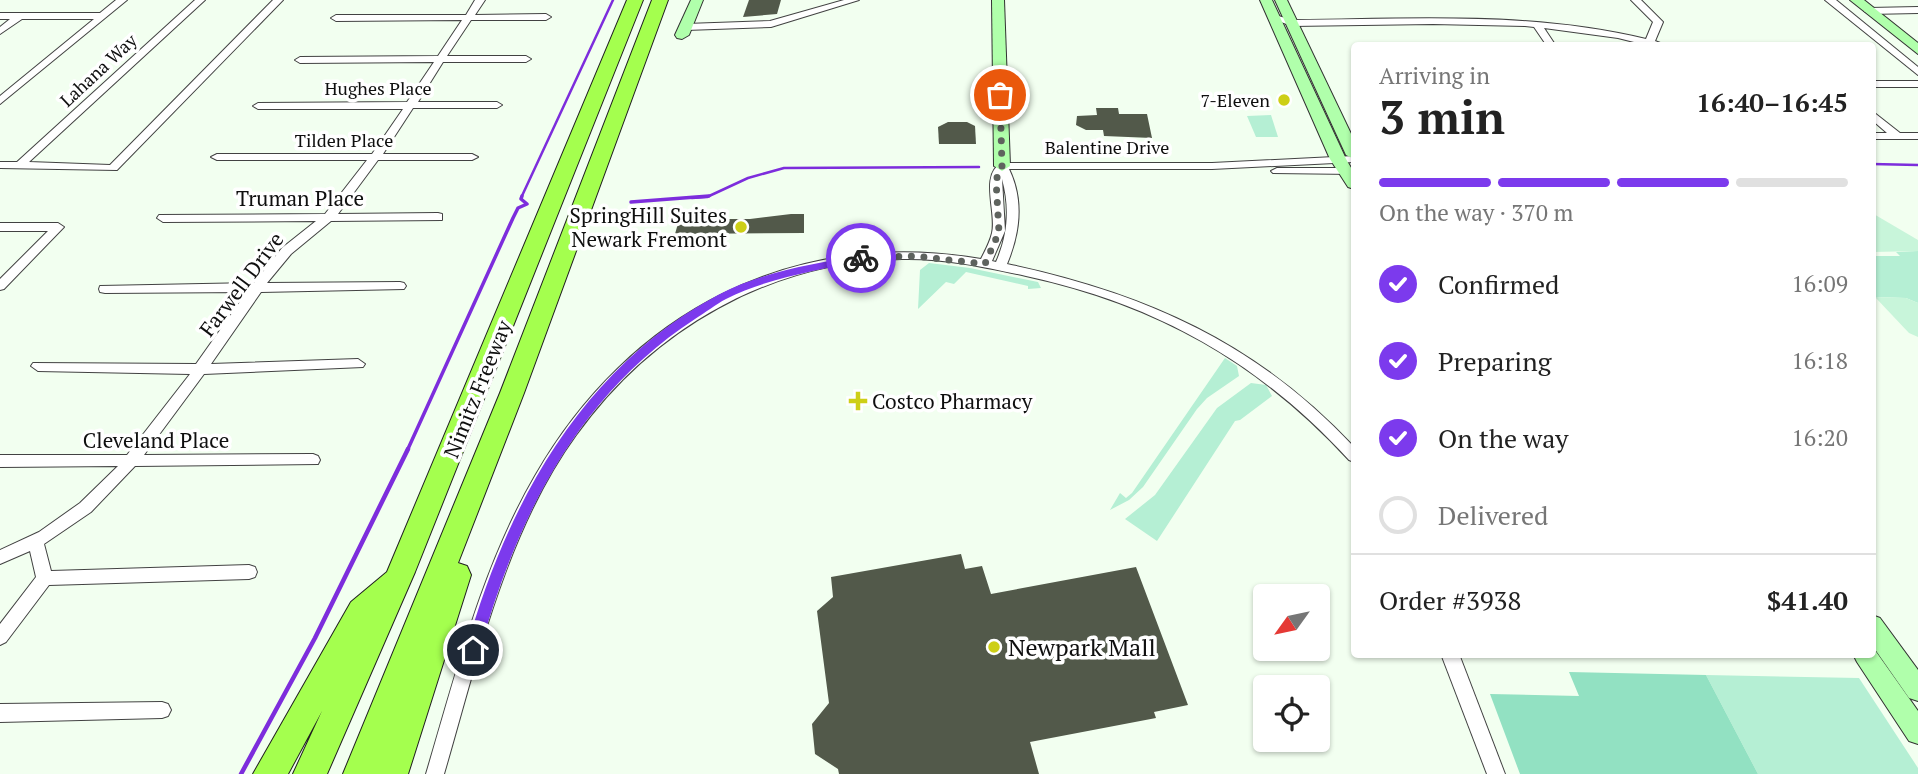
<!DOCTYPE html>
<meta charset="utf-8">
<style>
:root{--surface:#fff;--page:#f6f6f6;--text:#222;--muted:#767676;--line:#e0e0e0;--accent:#7c3aed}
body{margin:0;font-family:"PT Serif",serif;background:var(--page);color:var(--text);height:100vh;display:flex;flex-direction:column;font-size:26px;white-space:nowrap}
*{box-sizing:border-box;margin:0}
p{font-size:23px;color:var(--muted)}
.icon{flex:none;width:38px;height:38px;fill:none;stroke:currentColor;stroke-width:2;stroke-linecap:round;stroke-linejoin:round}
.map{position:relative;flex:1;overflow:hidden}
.panel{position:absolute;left:1351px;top:42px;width:525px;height:616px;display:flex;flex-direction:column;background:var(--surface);border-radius:7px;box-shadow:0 2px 5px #0004}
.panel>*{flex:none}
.needle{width:46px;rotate:237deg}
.fabs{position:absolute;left:1253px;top:584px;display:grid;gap:14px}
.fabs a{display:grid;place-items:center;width:77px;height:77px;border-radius:7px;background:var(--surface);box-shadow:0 2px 5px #0004;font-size:35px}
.pin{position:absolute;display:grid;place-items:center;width:60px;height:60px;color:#fff;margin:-30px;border:4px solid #fff;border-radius:50%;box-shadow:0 2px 7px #0007}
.courier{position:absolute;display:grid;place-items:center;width:70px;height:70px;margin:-35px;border:5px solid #7c3aed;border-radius:50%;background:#fff;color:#222;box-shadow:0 2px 9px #0007}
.head em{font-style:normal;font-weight:700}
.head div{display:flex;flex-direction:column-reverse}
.head{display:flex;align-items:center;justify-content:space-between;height:119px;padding:0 28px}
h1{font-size:46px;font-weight:700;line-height:52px}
.bar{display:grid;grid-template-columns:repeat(4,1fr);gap:10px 7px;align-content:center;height:84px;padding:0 28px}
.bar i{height:9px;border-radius:5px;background:var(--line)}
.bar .active{background:var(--accent)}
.bar p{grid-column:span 4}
.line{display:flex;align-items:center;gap:18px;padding:0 28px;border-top:2px solid var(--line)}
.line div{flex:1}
ol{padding:0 28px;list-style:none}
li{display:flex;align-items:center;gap:21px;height:77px}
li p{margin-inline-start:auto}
li .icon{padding:7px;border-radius:50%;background:var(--accent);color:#fff;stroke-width:4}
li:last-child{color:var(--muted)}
li i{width:38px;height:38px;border:4px solid var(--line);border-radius:50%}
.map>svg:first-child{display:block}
</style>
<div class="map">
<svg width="1918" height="774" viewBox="0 0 1918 774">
<rect width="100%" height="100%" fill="#f2fff0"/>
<!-- green -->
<g fill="#b5efd4">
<polygon points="1271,115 1278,137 1256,137 1247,116"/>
<polygon points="1918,251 1918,303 1906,298 1875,297 1873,294 1872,256 1900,256 1896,252"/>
<polygon points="929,263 970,268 1038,282 1041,288 1028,289 1028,286 966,272 954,284 946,282 918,309 920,270"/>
<polygon points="1225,358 1237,366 1239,376 1207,398 1197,409 1143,487 1129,500 1110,510 1120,493 1126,498 1132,493"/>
<polygon points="1251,383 1266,385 1272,396 1240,420 1235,421 1157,541 1125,519 1155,495 1217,408"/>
<polygon points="1706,675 1859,678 1918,768 1918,774 1758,774"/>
</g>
<!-- forest -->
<polygon fill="#92e1c2" points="1569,672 1706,675 1758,774 1520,774 1490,694 1579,696"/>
<!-- pitch -->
<g fill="#c8f5da">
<polygon points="1872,213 1918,240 1918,251 1873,252"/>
<polygon points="1875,297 1906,298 1918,303 1918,337 1909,333"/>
</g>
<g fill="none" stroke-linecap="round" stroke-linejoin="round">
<!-- stream-far2 -->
<g stroke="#7d2ddc" stroke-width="2.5">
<polyline points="1872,164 1918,165"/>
<polyline points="521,198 613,0"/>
<polyline points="692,198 707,197 748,178 784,168 979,167"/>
</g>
<!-- stream-far1 -->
<g stroke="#7d2ddc" stroke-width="3.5">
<polyline points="631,202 709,196"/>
<polyline points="407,451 513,218 518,208 527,204 521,199 522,196"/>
</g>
<!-- stream -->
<polyline stroke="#7d2ddc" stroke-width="4.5" points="241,774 315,638 408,449"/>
</g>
<!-- building -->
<g fill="#52594a">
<polygon points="749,0 781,0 777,14 743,17"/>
<polygon points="1096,108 1118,108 1119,114 1147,114 1152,138 1104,136 1103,130 1086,130 1076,125 1077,116 1097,115"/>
<polygon points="948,122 967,122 975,126 976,144 939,144 938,127"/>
<polygon points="791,214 804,214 804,233 675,234 679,220 684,219 750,219"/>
<polygon points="961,554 965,569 982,566 991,594 1136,567 1188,705 1154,712 1156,718 1030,742 1039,774 839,774 838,769 815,754 812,724 829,703 817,611 833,597 831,577"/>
</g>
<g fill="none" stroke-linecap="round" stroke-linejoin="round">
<!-- street casing -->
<g stroke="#424242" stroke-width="2">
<g id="street">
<polygon points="116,0 127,0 0,104 0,96 94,19 22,19 0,34 0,27 10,19 0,19 0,13 100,13"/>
<polygon points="195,0 205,0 29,162 110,165 273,0 283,0 117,170 0,168 0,162 17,162"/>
<polygon points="475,0 485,0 475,15 546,14 551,17 546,20 471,20 447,56 526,56 531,59 526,62 443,62 418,102 497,102 502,105 497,108 413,108 383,154 472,154 478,157 472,160 378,160 338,214 438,213 442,214 442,220 331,221 291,254 267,283 400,282 404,283 406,286 404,289 261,292 211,364 358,359 365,364 363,367 204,374 144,455 313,454 318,456 320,460 318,464 135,466 91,512 44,544 51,571 249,565 255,567 257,572 255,577 249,579 49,585 6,642 0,645 0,624 36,577 30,551 0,564 0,550 39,532 80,503 118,466 0,467 0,455 127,455 190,374 38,371 31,366 33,363 196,364 247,292 105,293 100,292 99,289 100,286 254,283 282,248 316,221 163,222 157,218 159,215 325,214 367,160 217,160 211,157 217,154 372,154 403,109 258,109 253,106 258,103 407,102 434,62 300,63 295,60 300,57 438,56 462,20 336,21 331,18 336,15 466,15"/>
<polygon points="844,0 859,0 771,27 686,30 681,27 686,24 770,21"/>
<path d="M1631 0H1641L1663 22 1655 41 1668 46H1650L1618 38 1544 28 1556 46H1547L1534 27 1525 26 1433 24 1292 26 1270 18 1275 15 1292 20C1412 19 1530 11 1646 39L1653 22Z"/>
<polygon points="1825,0 1836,0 1918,67 1918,75"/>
<polygon points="1918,7 1918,13 1869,14 1864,11 1869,8"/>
<rect x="1872" y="81" width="46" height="6"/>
<polygon points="1872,111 1900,133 1918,133 1918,139 1872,139 1872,133 1887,133 1872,120"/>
<path d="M1354 156V162L1212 169H1009C1024 200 1020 233 1007 264 1145 293 1257 343 1354 447V462L1349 460C1259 362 1156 304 1026 276 985 267 943 258 902 259 770 261 652 329 576 435 506 531 477 661 444 774H426C456 674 482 567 535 476 629 312 793 227 981 259 985 251 990 242 992 233 997 213 979 174 1002 163H1212ZM1002 179C1010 207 1008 235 996 262L992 261 1005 231Z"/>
<polygon points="1277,168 1354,168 1354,174 1273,173 1271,171"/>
<polygon points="0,223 58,223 64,227 4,289 0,290 0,279 48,231 0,231"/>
<polygon points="1441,654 1459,654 1505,774 1487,774"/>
<polygon points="162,702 168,704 171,710 168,716 162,718 0,722 0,704"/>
</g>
</g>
<!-- secondary casing -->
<g stroke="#313131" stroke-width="2">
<g id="secondary">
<polygon points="691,0 703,0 689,35 682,39 677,38 675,35"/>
<polygon points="992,0 1004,0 1010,166 1002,171 994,166"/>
<polygon points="1260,0 1272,0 1346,159 1354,173 1354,189 1348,187 1330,159"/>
<polygon points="1275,0 1287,0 1354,140 1354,159 1346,155"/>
<polygon points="1850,0 1864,0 1918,43 1918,54"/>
<polygon points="1872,615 1880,618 1918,670 1918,701 1909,698 1872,645"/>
<polygon points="1872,646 1918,711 1918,744 1909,741 1857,662 1853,654 1872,654"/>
</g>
</g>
<!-- highway casing -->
<g stroke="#202020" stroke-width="2">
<g id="highway">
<polygon points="627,0 643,0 415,572 327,774 293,774 322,711 288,774 253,774 351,602 387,572"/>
<polygon points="652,0 668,0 524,393 458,563 467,566 471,575 408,774 343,774 500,393"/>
</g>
</g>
<!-- street -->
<use href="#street" fill="#fff" fill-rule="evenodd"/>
<!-- secondary -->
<use href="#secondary" fill="#b0ffab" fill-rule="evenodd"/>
<!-- highway -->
<use href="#highway" fill="#a4ff4e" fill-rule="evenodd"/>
</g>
<!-- route -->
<path fill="#7c3aed" d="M861 255 864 256V260C817 271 770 277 726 299 716 304 705 313 695 319 578 395 516 519 480 650L478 655H468L466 650C506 506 581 368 718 295 761 272 813 264 861 255Z"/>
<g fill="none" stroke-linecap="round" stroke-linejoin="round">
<!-- done -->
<polyline stroke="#5e635e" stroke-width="7" stroke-dasharray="0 12.6" points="861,258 915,256 985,264 999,232 996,180 1002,166 1000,95"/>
</g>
<!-- markers -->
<g fill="#cdcf16" stroke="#fff" stroke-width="2.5">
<circle cx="1284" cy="100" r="7"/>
<circle cx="741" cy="227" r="7"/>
<path d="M854.5 390.5h7v7h7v7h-7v7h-7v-7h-7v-7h7z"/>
<circle cx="994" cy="647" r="7"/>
</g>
<g text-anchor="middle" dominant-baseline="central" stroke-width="7" stroke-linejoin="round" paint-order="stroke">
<!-- far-street labels -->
<g font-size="18" fill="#0f0f0f" stroke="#fff">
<text transform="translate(98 70) rotate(-43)">Lahana Way</text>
<text x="378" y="88">Hughes Place</text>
<text x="344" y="140">Tilden Place</text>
<text x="1107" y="147">Balentine Drive</text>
</g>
<!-- far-poi labels -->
<g font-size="18" fill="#0f0f0f" stroke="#fff" text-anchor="end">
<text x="1270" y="100">7-Eleven</text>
</g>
<!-- street labels -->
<g font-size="21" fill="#0f0f0f" stroke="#fff">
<text x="300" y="198">Truman Place</text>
<text transform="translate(241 284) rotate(-53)">Farwell Drive</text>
<text transform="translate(477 389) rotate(-68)">Nimitz Freeway</text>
<text x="156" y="440">Cleveland Place</text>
</g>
<!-- poi labels -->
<g font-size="21" fill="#0f0f0f" stroke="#fff" text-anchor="end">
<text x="727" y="215">SpringHill Suites<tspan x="727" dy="24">Newark Fremont</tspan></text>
<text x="872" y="401" text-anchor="start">Costco Pharmacy</text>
</g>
<!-- near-poi labels -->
<g font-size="24" fill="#0f0f0f" stroke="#fff" text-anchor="start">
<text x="1008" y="647">Newpark Mall</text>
</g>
</g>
</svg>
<div class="fabs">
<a><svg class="needle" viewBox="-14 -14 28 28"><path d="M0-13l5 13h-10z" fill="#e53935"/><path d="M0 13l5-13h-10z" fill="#767676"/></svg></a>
<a><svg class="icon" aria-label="locate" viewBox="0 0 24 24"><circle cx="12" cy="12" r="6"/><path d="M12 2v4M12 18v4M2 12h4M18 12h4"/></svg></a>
</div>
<div class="pin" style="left:1000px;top:95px;background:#ea580c"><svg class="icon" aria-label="bag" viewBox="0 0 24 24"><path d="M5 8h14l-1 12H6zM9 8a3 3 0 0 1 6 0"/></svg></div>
<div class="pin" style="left:473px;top:650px;background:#1f2937"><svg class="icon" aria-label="home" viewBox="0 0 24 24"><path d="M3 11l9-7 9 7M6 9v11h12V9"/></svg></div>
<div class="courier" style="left:861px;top:258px"><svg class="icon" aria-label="bike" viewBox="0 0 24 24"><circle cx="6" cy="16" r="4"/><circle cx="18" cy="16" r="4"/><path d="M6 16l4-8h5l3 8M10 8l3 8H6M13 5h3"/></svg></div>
<section class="panel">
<div class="head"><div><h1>3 min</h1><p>Arriving in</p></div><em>16:40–16:45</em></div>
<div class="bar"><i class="active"></i><i class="active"></i><i class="active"></i><i></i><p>On the way · 370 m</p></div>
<ol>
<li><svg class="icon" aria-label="check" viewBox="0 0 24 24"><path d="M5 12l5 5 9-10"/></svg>Confirmed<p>16:09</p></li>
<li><svg class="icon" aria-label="check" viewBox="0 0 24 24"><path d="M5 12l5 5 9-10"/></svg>Preparing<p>16:18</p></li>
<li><svg class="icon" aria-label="check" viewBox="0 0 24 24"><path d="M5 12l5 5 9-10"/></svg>On the way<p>16:20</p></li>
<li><i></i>Delivered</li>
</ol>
<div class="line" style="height:91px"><div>Order #3938</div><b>$41.40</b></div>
</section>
</div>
